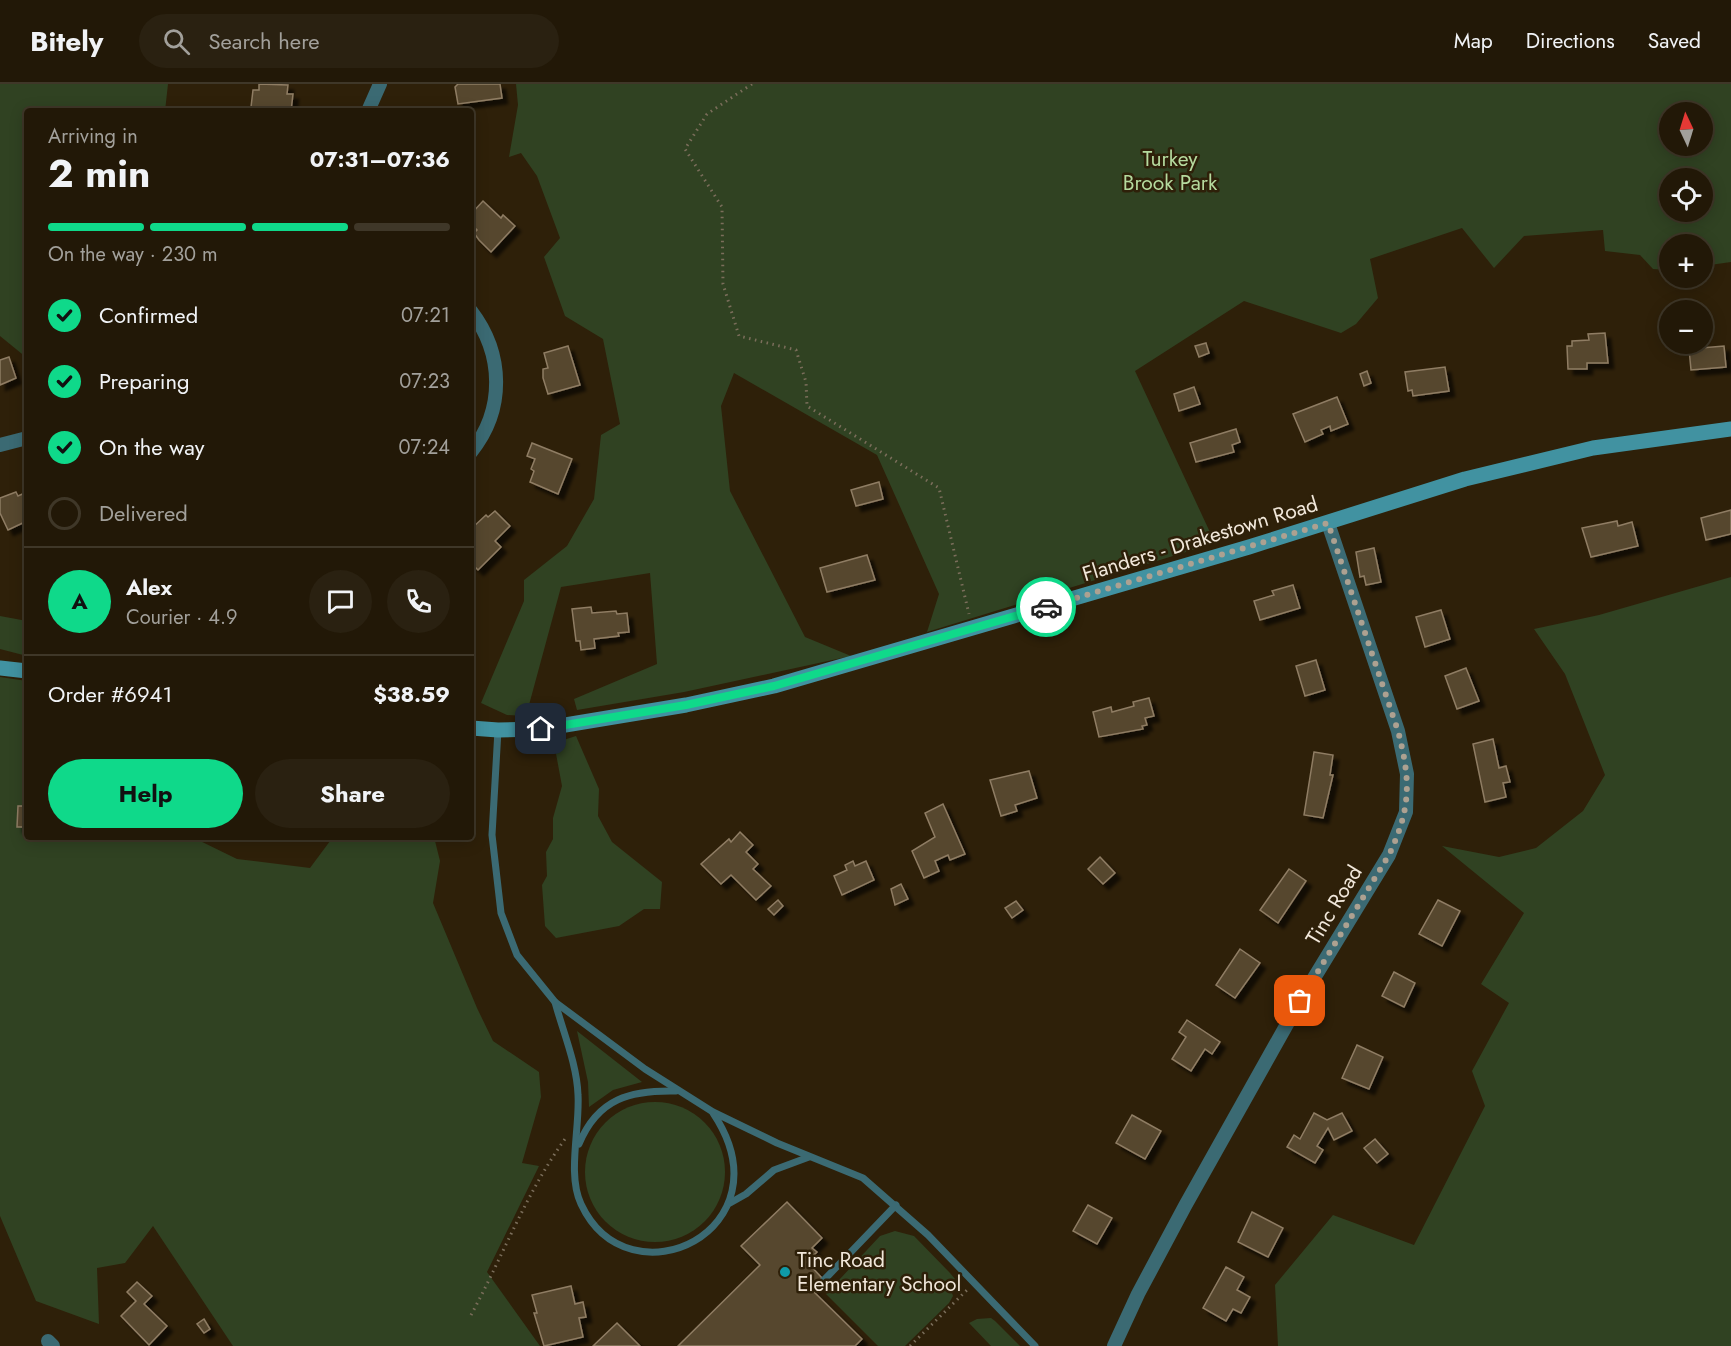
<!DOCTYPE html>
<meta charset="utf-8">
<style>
:root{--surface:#221807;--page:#2a2111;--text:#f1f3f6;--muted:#a2a09b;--line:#3f3728;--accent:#0fd98a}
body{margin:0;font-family:Jost,sans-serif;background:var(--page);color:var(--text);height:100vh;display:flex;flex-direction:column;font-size:22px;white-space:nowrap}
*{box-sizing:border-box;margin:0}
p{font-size:20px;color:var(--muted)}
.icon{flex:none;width:33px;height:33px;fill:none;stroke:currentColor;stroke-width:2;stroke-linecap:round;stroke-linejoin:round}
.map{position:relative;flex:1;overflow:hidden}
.details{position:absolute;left:24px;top:24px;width:450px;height:732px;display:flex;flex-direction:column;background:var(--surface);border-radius:6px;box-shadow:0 3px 15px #0003,0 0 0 2px var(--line)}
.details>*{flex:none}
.needle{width:39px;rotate:356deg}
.controls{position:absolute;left:1659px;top:18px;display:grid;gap:12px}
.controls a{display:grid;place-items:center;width:54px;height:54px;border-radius:50%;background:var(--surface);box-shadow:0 3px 15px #0003,0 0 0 2px var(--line);font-size:30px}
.pin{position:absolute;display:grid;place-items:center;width:51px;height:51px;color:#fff;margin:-26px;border-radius:12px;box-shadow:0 3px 9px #0006}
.courier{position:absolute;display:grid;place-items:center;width:60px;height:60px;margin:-30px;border:4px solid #0fd98a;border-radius:50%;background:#fff;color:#222;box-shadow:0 2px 8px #0007}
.head em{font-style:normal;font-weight:700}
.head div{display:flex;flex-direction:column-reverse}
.head{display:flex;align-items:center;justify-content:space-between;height:102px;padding:0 24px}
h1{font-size:39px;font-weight:700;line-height:45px}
.bar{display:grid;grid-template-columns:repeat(4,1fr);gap:9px 6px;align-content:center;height:72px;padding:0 24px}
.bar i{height:8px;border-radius:4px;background:var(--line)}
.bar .current{background:var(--accent)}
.bar p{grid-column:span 4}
.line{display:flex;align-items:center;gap:15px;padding:0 24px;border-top:2px solid var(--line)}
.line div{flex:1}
.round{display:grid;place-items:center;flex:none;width:63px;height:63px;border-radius:32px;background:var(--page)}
ol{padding:0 24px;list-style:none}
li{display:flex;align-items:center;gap:18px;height:66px}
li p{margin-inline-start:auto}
li .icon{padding:6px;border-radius:50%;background:var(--accent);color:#111;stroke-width:4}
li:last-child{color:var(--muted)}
li i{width:33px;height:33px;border:3px solid var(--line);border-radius:50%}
.primary-button{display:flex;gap:12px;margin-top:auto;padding:12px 24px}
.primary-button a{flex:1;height:69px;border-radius:36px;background:var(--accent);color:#111;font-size:24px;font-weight:700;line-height:69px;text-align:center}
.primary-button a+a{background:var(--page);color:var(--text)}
header{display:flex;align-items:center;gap:36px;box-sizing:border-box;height:84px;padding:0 30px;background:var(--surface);border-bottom:2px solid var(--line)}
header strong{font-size:28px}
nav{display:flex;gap:33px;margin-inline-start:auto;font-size:21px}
.search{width:420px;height:54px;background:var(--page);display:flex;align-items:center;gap:15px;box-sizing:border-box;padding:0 21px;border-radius:33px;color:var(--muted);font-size:22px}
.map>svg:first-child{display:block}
</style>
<header>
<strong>Bitely</strong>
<div class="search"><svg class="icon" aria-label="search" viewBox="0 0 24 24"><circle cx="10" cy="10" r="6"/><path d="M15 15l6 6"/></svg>Search here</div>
<nav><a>Map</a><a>Directions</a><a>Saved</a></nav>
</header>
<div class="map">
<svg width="1731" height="1262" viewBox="0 0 1731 1262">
<defs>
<filter id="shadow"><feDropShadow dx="5.5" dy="5.5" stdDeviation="1.5" flood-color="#0009"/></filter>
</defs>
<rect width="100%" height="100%" fill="#2e2009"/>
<!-- green -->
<g fill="#304222" fill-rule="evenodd">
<polygon points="0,0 168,0 165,27 27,27 27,274 0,252"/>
<path d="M516 0H1731V178L1703 182 1702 160H1670L1669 186 1653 185 1640 171 1605 167 1603 146 1524 152 1494 184 1462 144 1370 175 1378 214 1356 240 1341 249 1244 217 1135 287 1215 459 927 548 939 510 877 371 734 289 721 322 730 407 805 553 851 572 684 608 577 626 574 615 657 580 650 489 561 503 526 632 507 631 481 619 524 517V496L567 462 594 415 601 351 620 340 603 255 565 232 544 173 560 154 537 92 521 69 509 73 518 21ZM1670 28H1702V62H1670ZM1670 94H1702V128H1670Z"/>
<polygon points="1731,493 1731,1262 1278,1262 1275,1201 1333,1131 1414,1161 1485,1022 1472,987 1509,919 1481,900 1524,829 1442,762 1499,773 1536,764 1583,727 1605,691 1565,590 1534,545 1599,531"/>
<polygon points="0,532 27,537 27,572 0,565"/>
<polygon points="0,593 27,597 27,753 192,753 237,775 310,784 333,753 434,753 440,777 433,819 477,924 493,957 539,988 541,1013 522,1079 539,1082 487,1188 540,1262 233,1262 153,1142 125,1179 97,1184 99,1240 36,1217 0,1132"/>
<polygon points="576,652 599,705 598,732 612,758 662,798 660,825 644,825 619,842 556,854 545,842 542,801 547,792 546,768 553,755 553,734 562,702 554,659"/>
<polygon points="577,947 642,998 613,1006 589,1023 588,998"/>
<circle cx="655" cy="1088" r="70"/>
<polygon points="895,1147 914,1152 950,1189 955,1195 949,1199 953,1212 949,1219 905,1262 878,1262 826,1210 880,1152"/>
<polygon points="991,1234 995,1237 1020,1262 991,1262 969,1239 977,1235"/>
</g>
<!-- building -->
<g fill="#57472f" stroke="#8f7d64" stroke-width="1.5" filter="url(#shadow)">
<polygon points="259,0 288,1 287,10 293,10 291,27 251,23 253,6 259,6"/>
<polygon points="458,0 500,0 502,14 458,20 455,3"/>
<polygon points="483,117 501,134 503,131 515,142 491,168 479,156 474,149 477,146 471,140 471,130"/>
<polygon points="1605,249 1608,279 1587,279 1587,285 1568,285 1567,262 1572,262 1572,257 1589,256 1588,250"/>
<polygon points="1206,259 1209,269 1199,273 1195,262"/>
<polygon points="568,262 580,301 548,310 543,294 543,285 548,284 544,269"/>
<polygon points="1724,262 1726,283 1691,286 1689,265"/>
<polygon points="9,273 16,294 0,301 0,276"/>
<polygon points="1445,283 1449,307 1413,312 1412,306 1408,307 1405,288"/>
<polygon points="1367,287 1371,299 1364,302 1360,290"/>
<polygon points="1194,303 1200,320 1179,327 1174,310"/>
<polygon points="1337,313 1348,340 1331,347 1330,342 1321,346 1323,350 1305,358 1293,330"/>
<polygon points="1236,345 1240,358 1232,361 1234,368 1196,378 1190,359"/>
<polygon points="532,359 572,375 558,410 530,398 534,387 531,385 535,375 527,372"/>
<polygon points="879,398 883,415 856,422 851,406"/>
<polygon points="16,408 18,412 27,408 27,437 8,446 0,429 0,414"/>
<polygon points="1731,426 1731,450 1706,456 1701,434"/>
<polygon points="495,427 510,442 495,457 501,463 478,486 471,479 471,445 486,431 488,433"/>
<polygon points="1617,437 1618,442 1632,438 1638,462 1591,473 1582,444"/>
<polygon points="1374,464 1381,498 1366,501 1364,492 1360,493 1356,468"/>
<polygon points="867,471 875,496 827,508 820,484"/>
<polygon points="1293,501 1300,524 1260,536 1254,517 1274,511 1272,507"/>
<polygon points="591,523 592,529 616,527 617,530 627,529 629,548 618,549 619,552 594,555 595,564 581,566 580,557 576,557 572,525"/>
<polygon points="1441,526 1450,555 1425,563 1416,533"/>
<polygon points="1316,576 1325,606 1305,612 1296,582"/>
<polygon points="1466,584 1479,617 1457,625 1445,592"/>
<polygon points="1149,614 1154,632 1145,634 1147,641 1142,642 1143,645 1099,653 1093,628 1111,623 1112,628 1134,622 1133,618"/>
<polygon points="1493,655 1499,684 1506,682 1510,698 1503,699 1506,713 1485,718 1473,660"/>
<polygon points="1314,668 1333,671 1330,691 1333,691 1323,734 1304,731"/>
<polygon points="1029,687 1037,714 1015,721 1017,727 1001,732 990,696"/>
<polygon points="943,720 965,770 950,776 948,771 935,777 939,787 924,794 912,767 935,753 925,729"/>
<polygon points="18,722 27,722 27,743 17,743"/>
<polygon points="740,748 753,761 746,768 758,780 753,785 771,802 756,816 731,791 721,800 701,780 729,755 731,758"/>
<polygon points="1100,773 1115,789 1103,800 1088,785"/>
<polygon points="853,777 855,782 866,777 874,796 842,811 834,792 847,786 845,781"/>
<polygon points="1289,785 1306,797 1278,839 1260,826"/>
<polygon points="901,800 908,815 895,821 891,805"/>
<polygon points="778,816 783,822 774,831 768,825"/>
<polygon points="1438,816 1460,827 1442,862 1419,850"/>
<polygon points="1016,817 1023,826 1012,834 1005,824"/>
<polygon points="1240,865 1260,879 1235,914 1216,901"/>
<polygon points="1394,888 1415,899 1404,923 1382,912"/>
<polygon points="1187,936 1220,958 1212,970 1205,965 1191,987 1172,975 1186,953 1179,948"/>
<polygon points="1357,961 1383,973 1369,1005 1342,994"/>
<polygon points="1314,1029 1327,1036 1342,1029 1352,1047 1334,1056 1328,1044 1317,1062 1323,1066 1315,1079 1287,1063 1294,1051 1300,1055"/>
<polygon points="1132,1031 1161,1047 1145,1075 1116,1059"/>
<polygon points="1375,1055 1388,1070 1377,1079 1364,1064"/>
<polygon points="787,1118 822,1154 812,1164 817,1168 807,1178 822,1194 811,1205 862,1255 855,1262 678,1262 760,1181 741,1162"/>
<polygon points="1088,1121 1112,1134 1097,1160 1073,1147"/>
<polygon points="1252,1128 1283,1144 1268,1173 1238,1158"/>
<polygon points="1226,1183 1244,1193 1237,1206 1250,1213 1241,1229 1233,1225 1226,1237 1203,1224"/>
<polygon points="137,1198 152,1212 144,1220 167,1242 149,1261 121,1232 136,1217 127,1208"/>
<polygon points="571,1202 575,1220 583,1218 586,1233 579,1234 583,1253 544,1262 534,1229 537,1229 532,1211"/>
<polygon points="204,1235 210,1245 204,1249 197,1240"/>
<polygon points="617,1239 640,1262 593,1262"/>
</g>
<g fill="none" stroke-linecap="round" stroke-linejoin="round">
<!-- path -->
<g stroke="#7b6e5b" stroke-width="3" stroke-dasharray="1.5 4.5" stroke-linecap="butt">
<polyline points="752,0 707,30 685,65 722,123 723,200 739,252 796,266 806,298 807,322 939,404 969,530"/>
<path d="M471 1231C503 1172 526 1109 565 1055"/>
<polyline points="910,1262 967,1206"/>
</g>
<!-- lane -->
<g stroke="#3b6a73" stroke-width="7">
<polyline points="498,646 492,751 501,829 517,871 555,918 645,985 713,1028 777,1059 863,1094 928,1151 1035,1262"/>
<path d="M555 918C563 948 577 980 578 1011 580 1044 567 1091 581 1120 629 1223 791 1146 713 1029"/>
<path d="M579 1060C598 1014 631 1006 676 1007"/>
<polyline points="730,1119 746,1110 774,1086 809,1073"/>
<polyline points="824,1196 896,1121"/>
</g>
<!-- street -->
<g stroke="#3b6a73" stroke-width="14">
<polyline points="368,27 380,0"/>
<path d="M471 227C504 270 505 326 471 368"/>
<polyline points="0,361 27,354"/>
<polyline points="48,1257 53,1262"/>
<polyline points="1114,1262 1138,1210 1185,1122 1300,917 1389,771 1406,728 1407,690 1398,647 1328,439"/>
</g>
<!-- secondary -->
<g stroke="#4192a1" stroke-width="15">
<polyline points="0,584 27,587"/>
<polyline points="471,644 498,646 541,645 686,621 774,602 1249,463 1465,395 1593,364 1731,345"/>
</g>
</g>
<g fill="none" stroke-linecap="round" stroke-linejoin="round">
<!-- done -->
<path stroke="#ada191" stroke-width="6" stroke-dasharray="0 10.8" d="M1046 523 1328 439 1398 647C1411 697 1411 724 1389 771L1300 917"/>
<!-- route -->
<polyline stroke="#0fd98a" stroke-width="8" points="541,645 686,621 774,602 1046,523"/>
</g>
<!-- markers -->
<circle fill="#0f9aa8" stroke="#2e2009" stroke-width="2" cx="785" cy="1188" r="6"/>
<g text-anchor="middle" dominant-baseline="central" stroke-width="5" stroke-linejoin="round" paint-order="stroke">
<!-- park labels -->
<g font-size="21" fill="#b5da9e" stroke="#2e2009">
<text x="1170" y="75">Turkey<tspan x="1170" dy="24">Brook Park</tspan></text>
</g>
<!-- street labels -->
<g font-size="21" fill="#f1e7da" stroke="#2e2009">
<text transform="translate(1200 455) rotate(-17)">Flanders - Drakestown Road</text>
<text transform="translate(1334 821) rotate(-59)">Tinc Road</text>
</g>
<!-- poi labels -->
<g font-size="21" fill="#f1e7da" stroke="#2e2009" text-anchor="start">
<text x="797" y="1176">Tinc Road<tspan x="797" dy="24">Elementary School</tspan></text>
</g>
</g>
</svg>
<div class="controls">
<a><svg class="needle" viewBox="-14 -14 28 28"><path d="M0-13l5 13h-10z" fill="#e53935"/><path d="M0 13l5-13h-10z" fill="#a2a09b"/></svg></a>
<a><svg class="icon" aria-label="locate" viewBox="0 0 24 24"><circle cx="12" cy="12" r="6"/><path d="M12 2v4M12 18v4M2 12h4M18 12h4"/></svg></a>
<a>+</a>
<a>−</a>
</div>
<div class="pin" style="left:1300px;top:917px;background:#ea580c"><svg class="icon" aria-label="bag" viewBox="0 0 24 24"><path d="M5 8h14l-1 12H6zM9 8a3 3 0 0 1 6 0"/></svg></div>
<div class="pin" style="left:541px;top:645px;background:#1f2937"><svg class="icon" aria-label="home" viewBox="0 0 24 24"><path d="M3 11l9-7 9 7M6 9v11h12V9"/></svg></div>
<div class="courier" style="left:1046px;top:523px"><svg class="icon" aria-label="car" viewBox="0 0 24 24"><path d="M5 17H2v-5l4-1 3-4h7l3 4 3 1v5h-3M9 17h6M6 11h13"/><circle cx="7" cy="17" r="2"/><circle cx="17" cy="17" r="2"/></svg></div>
<section class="details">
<div class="head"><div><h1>2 min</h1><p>Arriving in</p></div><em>07:31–07:36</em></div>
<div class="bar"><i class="current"></i><i class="current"></i><i class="current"></i><i></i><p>On the way · 230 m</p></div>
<ol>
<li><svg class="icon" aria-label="check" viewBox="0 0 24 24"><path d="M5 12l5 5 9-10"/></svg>Confirmed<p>07:21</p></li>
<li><svg class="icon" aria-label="check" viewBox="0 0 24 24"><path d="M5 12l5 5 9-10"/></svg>Preparing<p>07:23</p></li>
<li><svg class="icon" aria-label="check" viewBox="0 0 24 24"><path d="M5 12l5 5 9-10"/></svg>On the way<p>07:24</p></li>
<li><i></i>Delivered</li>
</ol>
<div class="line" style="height:108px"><b class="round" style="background:var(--accent);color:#111">A</b><div><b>Alex</b><p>Courier · 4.9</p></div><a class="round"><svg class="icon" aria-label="chat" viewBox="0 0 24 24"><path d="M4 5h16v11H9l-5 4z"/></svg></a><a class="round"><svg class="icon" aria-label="phone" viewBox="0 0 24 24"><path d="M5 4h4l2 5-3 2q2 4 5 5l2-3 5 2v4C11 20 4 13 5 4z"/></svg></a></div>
<div class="line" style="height:78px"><div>Order #6941</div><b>$38.59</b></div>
<div class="primary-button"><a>Help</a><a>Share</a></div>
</section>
</div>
